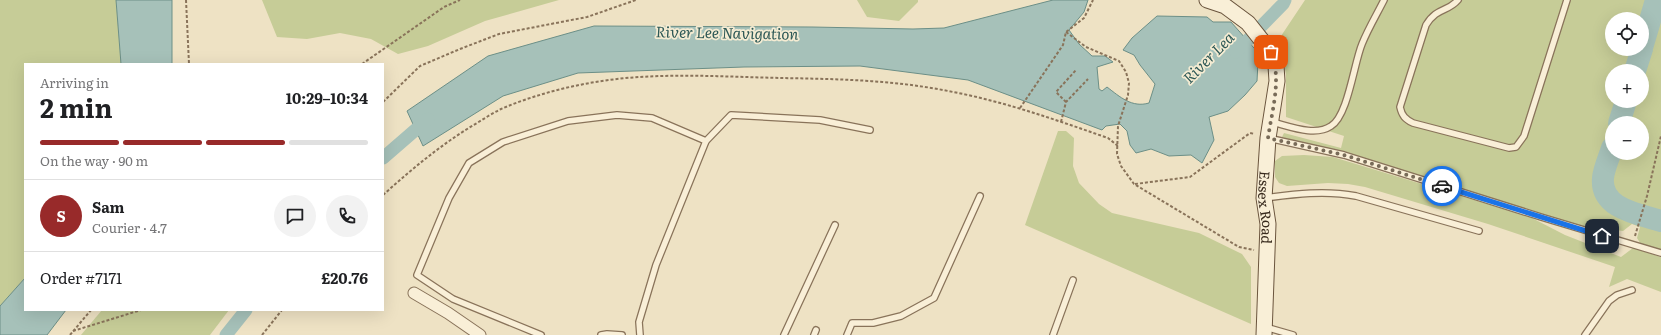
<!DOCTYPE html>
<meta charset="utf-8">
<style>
:root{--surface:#fff;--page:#f2f2f2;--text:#202124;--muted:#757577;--line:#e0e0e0;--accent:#982a2a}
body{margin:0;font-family:Literata,serif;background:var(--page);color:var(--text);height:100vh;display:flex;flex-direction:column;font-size:15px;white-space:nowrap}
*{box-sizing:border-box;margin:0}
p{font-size:13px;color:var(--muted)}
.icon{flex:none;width:22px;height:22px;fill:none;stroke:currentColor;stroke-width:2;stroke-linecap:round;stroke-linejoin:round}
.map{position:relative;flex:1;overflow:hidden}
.panel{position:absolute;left:24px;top:63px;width:360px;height:248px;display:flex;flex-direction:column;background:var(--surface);border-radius:0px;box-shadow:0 4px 16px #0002}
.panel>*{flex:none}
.fabs{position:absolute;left:1605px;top:12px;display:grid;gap:8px}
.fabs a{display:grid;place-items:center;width:44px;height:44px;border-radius:50%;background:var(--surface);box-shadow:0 4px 16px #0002;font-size:20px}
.pin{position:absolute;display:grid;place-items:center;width:34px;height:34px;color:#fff;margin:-17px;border-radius:8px;box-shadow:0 2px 6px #0006}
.courier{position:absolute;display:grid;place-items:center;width:40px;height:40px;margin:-20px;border:3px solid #1a73e8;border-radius:50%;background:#fff;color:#222;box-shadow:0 1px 5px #0007}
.head em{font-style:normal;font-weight:700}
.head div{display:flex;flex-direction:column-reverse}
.head{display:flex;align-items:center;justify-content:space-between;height:68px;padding:0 16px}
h1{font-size:26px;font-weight:700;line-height:30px}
.bar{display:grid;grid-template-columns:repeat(4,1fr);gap:6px 4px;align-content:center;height:48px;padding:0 16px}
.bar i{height:5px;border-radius:3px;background:var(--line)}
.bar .selected{background:var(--accent)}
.bar p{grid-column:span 4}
.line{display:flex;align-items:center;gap:10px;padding:0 16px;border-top:1px solid var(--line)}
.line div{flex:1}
.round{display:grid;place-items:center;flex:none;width:42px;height:42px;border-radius:21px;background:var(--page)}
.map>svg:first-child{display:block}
</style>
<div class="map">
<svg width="1661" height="335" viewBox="0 0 1661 335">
<rect width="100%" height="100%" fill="#eee2c4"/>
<!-- green -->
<g fill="#c6cc97" fill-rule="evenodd">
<polygon points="0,0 116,0 121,59 121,64 25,64 25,278 0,306"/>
<polygon points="262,0 559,0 485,21 428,46 398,54 371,39 340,33 307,39 277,37"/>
<polygon points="857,0 918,0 918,2 899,21 867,17"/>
<path d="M1305 0H1661V252L1642 246 1637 238 1640 227 1632 224 1623 231 1567 224 1534 211 1282 137 1284 133 1341 148 1344 136 1286 117V74L1279 39ZM1612 19H1642V49H1612ZM1612 71H1642V101H1612ZM1612 123H1642V153H1612Z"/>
<polygon points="1058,131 1066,131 1074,138 1073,166 1079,183 1099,204 1112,213 1199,233 1242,254 1251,267 1251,324 1025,225"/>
<polygon points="1304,155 1333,157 1530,217 1565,235 1621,257 1633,248 1661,257 1661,292 1627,279 1609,287 1615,267 1488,224 1365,187 1348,184 1328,183 1287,186 1279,183 1275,177 1275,161 1282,156"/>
<polygon points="102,310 229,310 210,335 81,335"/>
</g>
<!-- water -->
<g fill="#a6c1b9" stroke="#6c8f87">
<polygon points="116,0 172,0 172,64 121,64"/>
<path d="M1053 0H1088L1084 12 1069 30 1079 44 1092 56H1105L1113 62 1097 67 1099 89 1102 91 1107 87C1120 97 1132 108 1149 103L1155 84 1140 65 1134 55 1123 50 1132 38 1157 16 1207 17 1213 22H1231L1262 57 1258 62 1257 81 1245 95 1228 111 1209 117 1214 140 1202 163 1191 155 1169 156 1151 149 1136 153 1130 145 1127 131 1120 124 1106 126 1102 130 968 80 860 66 744 67 578 73 503 96 423 146 407 111 488 56 594 26 812 27 913 29 944 28Z"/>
<polygon points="25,278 25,310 66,310 47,335 0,335 0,306"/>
</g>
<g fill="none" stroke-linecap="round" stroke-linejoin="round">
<!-- canal -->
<g stroke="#a6c1b9" stroke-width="13">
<polyline points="1236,52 1283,4 1285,0"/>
<polyline points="383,158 428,119"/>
<polyline points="226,335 246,310"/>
</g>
<!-- river -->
<g stroke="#a6c1b9" stroke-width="22">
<polyline points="1642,48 1656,0"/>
<polyline points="1635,71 1642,49"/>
<polyline points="1619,123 1626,101"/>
<path d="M1612 148C1609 158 1604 168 1603 178 1600 209 1639 214 1661 221"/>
</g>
<!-- lane casing -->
<g stroke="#89735a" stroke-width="8">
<g id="lane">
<path d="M1458 0C1448 12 1437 7 1426 25L1400 107C1402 116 1405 119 1413 123L1509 148 1516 147 1524 136 1567 0"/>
<path d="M1272 122C1289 126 1315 137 1331 126 1348 116 1354 63 1362 44 1368 29 1377 14 1384 0"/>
<polyline points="1268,138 1344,155 1541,217 1661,253"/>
<path d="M1265 198C1295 194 1325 190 1356 196L1479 231"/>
<polyline points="1265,327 1293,335"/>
<polyline points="541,335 453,299 417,275 449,198 469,163 503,142 568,121 617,115 652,118 706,141"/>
<polyline points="601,335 607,334 622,335"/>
<polyline points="640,335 639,322 656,265 706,141 731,115 820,120 870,130"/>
<polyline points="784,335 835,225"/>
<polyline points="814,335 816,330"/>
<polyline points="847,335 852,323 873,323 901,316 934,298 980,196"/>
<polyline points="1053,335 1073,280"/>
<polyline points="1585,335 1609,301 1617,295 1632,290"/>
</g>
</g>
<!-- street casing -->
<g stroke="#89735a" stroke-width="13">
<polyline id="street" points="414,293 448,313 480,335"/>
</g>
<!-- secondary casing -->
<g stroke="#6a543d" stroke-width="17">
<g id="secondary">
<path id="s1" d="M1207 0 1225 6 1248 23 1271 52 1276 66 1277 81 1268 138 1264 198 1268 224 1264 335"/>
</g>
</g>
<!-- path -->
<g stroke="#89735a" stroke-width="2" stroke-dasharray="3 2" stroke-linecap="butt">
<polyline points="186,0 189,64"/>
<polyline points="1066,32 1086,47 1119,61 1126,72 1129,83 1128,95 1118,126 1117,154 1121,166 1134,184 1239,247 1254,250"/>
<polyline points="362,64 444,7 460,0"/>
<polyline points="383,102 420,66 460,49 499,34 587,17 636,0"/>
<polyline points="1066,102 1056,92 1076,70"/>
<polyline points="1020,108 1063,45 1066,32 1084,18 1093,0"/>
<polyline points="1061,122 1066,102 1088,79"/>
<polyline points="1135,184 1190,177 1250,133 1255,134"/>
<path d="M383 195C413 168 443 143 477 123 485 118 493 113 501 109 543 91 592 80 639 77 686 74 734 77 781 78 839 79 896 80 953 92 1006 102 1056 120 1108 138L1118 146"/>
<polyline points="1635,236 1647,196 1661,136"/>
<polyline points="73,331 141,310"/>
<polyline points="70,335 91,310"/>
<polyline points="262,335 282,310"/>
</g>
<!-- lane -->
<use href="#lane" stroke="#f9efd7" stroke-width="5.5"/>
<!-- street -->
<use href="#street" stroke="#f9efd7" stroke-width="11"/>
<!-- secondary -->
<use href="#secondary" stroke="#f9efd7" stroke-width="15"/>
</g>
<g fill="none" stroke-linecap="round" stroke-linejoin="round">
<!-- done -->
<path stroke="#786b58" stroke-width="4" stroke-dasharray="0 7.2" d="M1271 52C1282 79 1272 110 1268 138L1344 155 1442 186"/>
<!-- route -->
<polyline stroke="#1a73e8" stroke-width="5" points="1442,186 1602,236"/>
</g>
<g text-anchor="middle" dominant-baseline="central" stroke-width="3.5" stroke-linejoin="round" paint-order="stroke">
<!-- street labels -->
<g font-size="14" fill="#392b1e" stroke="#f5ecd3">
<text stroke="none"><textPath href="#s1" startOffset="242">Essex Road</textPath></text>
</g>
<!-- water labels -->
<g font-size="15" font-style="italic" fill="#2d5856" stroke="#f5ecd3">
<text transform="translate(727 32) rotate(1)">River Lee Navigation</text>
<text transform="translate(1208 57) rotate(-45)">River Lea</text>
</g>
</g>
</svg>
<div class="fabs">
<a><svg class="icon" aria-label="locate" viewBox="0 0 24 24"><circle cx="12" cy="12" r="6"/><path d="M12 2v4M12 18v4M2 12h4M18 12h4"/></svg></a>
<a>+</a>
<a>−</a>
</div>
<div class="pin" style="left:1271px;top:52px;background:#ea580c"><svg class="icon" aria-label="bag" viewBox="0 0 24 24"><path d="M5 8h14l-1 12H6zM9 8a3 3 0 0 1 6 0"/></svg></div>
<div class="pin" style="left:1602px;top:236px;background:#1f2937"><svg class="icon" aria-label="home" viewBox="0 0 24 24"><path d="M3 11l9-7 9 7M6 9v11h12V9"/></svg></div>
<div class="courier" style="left:1442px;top:186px"><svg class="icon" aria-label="car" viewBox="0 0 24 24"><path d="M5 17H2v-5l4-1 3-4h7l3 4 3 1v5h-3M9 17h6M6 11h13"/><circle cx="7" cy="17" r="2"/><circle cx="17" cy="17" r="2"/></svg></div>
<section class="panel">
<div class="head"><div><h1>2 min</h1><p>Arriving in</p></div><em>10:29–10:34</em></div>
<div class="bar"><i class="selected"></i><i class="selected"></i><i class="selected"></i><i></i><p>On the way · 90 m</p></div>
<div class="line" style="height:72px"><b class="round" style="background:var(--accent);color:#fff">S</b><div><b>Sam</b><p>Courier · 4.7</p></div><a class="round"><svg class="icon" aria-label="chat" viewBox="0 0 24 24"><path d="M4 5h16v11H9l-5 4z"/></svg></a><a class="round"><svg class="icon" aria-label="phone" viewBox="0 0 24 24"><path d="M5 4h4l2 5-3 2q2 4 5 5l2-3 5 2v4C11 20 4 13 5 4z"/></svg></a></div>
<div class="line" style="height:52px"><div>Order #7171</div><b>£20.76</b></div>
</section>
</div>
